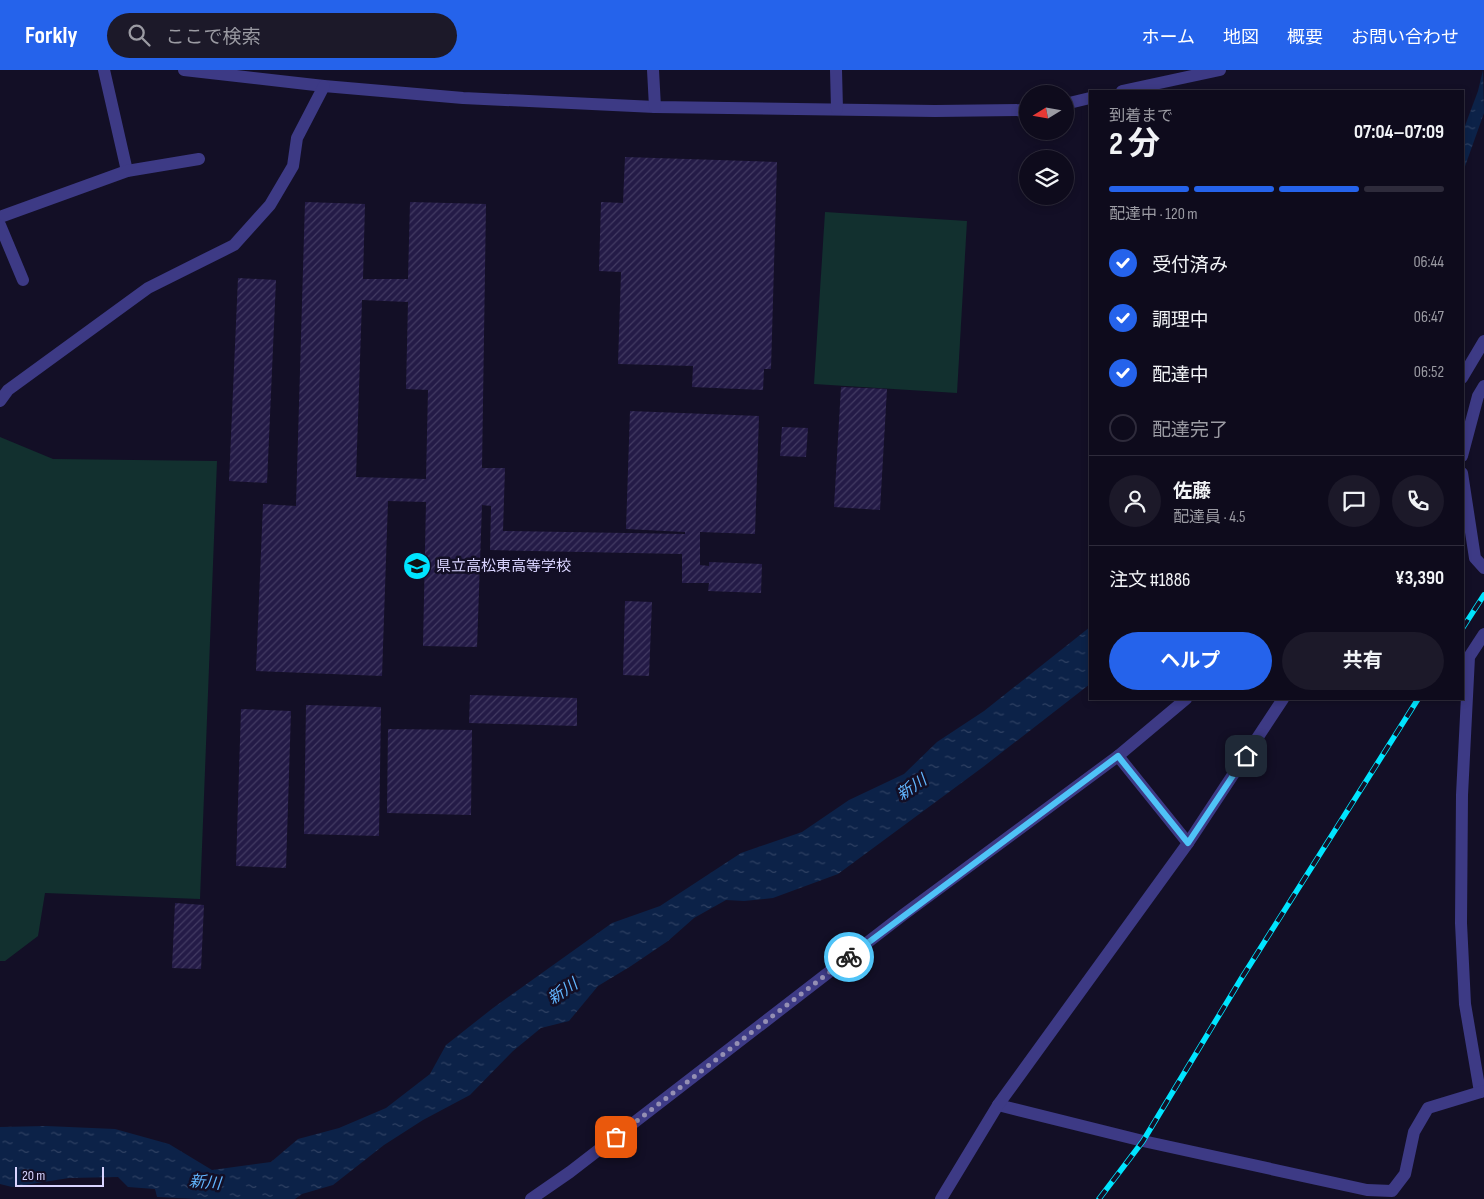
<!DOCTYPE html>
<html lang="ja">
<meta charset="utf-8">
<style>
:root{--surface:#0e0b1c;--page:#1c1929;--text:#f1f3f6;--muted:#9b9ba3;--line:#2e2b3b;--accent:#2563eb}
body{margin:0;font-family:"Sofia Sans Condensed","Noto Sans JP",sans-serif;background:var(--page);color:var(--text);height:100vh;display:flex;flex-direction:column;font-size:19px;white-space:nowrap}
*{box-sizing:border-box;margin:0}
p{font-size:16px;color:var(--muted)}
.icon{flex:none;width:28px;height:28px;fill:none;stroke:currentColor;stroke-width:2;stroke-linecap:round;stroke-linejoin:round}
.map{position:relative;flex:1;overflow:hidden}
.drawer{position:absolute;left:1089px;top:20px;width:375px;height:610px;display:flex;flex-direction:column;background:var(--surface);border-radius:0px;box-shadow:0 2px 8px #0003,0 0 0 1px var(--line)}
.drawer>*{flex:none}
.needle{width:32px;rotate:259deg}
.tools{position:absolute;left:1019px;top:15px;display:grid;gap:10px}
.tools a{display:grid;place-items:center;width:55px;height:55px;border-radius:50%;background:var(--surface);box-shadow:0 2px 8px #0003,0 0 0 1px var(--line);font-size:25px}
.scale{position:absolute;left:15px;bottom:12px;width:89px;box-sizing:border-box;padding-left:5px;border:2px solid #d9d4ff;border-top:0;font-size:14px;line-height:18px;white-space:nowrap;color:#d9d4ff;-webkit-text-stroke:4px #130f26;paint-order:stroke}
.pin{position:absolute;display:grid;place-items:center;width:42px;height:42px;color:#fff;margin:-21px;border-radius:10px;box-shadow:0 2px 8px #0006}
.courier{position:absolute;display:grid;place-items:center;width:50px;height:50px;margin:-25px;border:4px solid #4fc3f7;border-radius:50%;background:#fff;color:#222;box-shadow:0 1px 6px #0007}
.head em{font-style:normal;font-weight:700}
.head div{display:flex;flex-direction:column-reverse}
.head{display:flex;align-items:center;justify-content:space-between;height:85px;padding:0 20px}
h1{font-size:32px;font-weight:700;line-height:38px}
.bar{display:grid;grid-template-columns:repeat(4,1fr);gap:8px 5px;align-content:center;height:60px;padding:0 20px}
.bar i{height:6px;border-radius:4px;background:var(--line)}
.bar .selected{background:var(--accent)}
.bar p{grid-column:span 4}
.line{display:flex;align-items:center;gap:12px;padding:0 20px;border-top:1px solid var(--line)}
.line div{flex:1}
.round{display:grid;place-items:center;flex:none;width:52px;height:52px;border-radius:26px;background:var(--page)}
ol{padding:0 20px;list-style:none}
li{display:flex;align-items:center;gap:15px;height:55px}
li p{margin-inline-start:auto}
li .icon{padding:5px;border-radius:50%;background:var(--accent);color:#fff;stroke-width:4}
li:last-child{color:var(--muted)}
li i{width:28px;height:28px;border:2px solid var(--line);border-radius:50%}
.action{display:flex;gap:10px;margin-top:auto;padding:10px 20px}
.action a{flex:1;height:58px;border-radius:30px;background:var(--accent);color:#fff;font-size:20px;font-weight:700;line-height:58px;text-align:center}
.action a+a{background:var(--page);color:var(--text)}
header{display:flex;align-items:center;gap:30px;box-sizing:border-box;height:70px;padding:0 25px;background:var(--accent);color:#fff}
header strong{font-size:24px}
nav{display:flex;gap:28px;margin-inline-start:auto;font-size:18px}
.search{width:350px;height:45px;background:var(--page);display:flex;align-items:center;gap:12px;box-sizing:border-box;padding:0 18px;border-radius:28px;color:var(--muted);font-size:19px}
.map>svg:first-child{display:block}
</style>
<header>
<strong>Forkly</strong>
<div class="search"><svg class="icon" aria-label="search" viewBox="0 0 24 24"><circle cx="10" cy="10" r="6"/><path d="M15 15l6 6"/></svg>ここで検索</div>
<nav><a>ホーム</a><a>地図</a><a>概要</a><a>お問い合わせ</a></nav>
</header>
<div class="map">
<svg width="1484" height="1129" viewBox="0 0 1484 1129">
<defs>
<pattern id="water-ripples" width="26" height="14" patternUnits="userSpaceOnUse" patternTransform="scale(1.25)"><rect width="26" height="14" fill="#0c2248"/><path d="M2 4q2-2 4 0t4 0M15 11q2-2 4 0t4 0" fill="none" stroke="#2f4163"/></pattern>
<pattern id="building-hatch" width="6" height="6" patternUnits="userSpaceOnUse" patternTransform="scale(1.25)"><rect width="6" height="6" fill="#241b47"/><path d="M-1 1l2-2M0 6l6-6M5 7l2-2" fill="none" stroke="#433b63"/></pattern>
</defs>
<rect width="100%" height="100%" fill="#130f26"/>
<!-- grass -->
<g fill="#12302f">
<polygon points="825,142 967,151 957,323 814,314"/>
<polygon points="0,367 53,389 217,391 200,829 45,823 38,866 5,891 0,891"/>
</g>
<!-- water -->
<g fill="url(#water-ripples)">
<polygon points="1483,0 1484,43 1463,102 1463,61 1478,21"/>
<polygon points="1090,557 1090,614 983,697 838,804 773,828 744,831 726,830 694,848 668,871 631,896 598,916 569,951 541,958 513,981 470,1025 423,1050 384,1075 333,1115 302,1124 295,1129 198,1129 157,1127 155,1119 128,1117 118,1107 69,1108 12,1117 0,1114 0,1057 46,1056 115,1059 169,1074 212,1100 271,1092 298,1069 339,1058 386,1038 430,1004 446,975 493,938 612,853 660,836 741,783 802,762 849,730 904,704 937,672 984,641"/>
</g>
<!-- building -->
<g fill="url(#building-hatch)" fill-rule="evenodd">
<polygon points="625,87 777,92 771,299 764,299 763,320 692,317 693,296 618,294 621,202 599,201 601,132 623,133"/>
<path d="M305 132 365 134 363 209H408L410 132 486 134 482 398H505L503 461 685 464V462L626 459 630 341 759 346 755 464 700 462V495L709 496V492L762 494 761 523 708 521 709 513H682V484L490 480 491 436 482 435 477 577 423 576 426 432 388 431 382 606 256 601 263 434 296 436ZM362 230 408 232 406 319 428 320 426 409 356 407Z"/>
<polygon points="238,208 276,210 267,413 229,411"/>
<polygon points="841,317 887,319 880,440 834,437"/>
<polygon points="782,357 808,358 806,387 780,386"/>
<polygon points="625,531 652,532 649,606 623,605"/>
<polygon points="470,625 577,628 577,656 469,653"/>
<polygon points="306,635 381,637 379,766 304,764"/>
<polygon points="241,639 291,641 286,798 236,796"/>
<polygon points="388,659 472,660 471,745 387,743"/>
<polygon points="175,833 204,835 201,899 172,898"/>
</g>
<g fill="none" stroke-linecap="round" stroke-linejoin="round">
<!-- minor -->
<g stroke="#3d3a85" stroke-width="12">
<polyline points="104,0 127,101"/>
<polyline points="184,0 324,16 463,28 655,37 935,41 1028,40"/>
<polyline points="653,0 655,37"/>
<polyline points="836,0 837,39"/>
<polyline points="1122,21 1220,0"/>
<polyline points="1065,34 1090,28"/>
<polyline points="0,147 127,101 199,89"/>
<polyline points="0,155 23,210"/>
<polyline points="1462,308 1484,271"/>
<polyline points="0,331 8,320 148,218 234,175 270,135 293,96 297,68 324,16"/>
<polyline points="1462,386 1478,326 1484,316"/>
<polyline points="1462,403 1475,488 1484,498"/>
<polyline points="1118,686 1188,773"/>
<polyline points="1480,1022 1465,934 1461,853 1462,725 1469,587 1484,564"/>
<polyline points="998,1035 1143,1071 1367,1120 1392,1121 1405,1104 1414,1062 1428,1038 1484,1021"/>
<polyline points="531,1129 570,1102 903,845 1118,686 1186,629"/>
<polyline points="941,1129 998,1035 1188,773 1283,629"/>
</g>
<!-- rail casing -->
<g stroke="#00e5ff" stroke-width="5.5">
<g id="rail">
<polyline points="1462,559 1484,525"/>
<polyline points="1099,1129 1143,1071 1241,909 1418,629"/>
</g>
</g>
<!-- rail -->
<use href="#rail" stroke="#130f26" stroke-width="4" stroke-dasharray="11" stroke-linecap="butt"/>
</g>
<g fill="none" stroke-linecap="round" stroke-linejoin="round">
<!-- done -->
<polyline stroke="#948fb3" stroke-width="5" stroke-dasharray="0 9" points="616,1067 849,887"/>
<!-- route -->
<polyline stroke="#4fc3f7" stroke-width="6" points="849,887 1118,686 1188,773 1246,686"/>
</g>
<!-- icons -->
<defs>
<g id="school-disc" transform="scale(1.4375)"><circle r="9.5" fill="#00e5ff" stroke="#130f26"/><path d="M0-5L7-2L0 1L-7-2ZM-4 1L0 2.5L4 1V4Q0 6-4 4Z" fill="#111"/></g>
</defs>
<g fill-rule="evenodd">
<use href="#school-disc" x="417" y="496"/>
</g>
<g text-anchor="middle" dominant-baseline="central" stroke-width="5" stroke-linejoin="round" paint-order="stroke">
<!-- poi labels -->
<g font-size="15" fill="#d9d4ff" stroke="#130f26" text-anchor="start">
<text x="436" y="496">県立高松東高等学校</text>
</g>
<!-- water labels -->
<g font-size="16" font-style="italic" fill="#62b6ff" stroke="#130f26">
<text transform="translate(912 718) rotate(-34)">新川</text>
<text transform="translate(563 922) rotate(-34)">新川</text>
<text transform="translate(205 1113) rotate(5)">新川</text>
</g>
</g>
</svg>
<div class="tools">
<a><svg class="needle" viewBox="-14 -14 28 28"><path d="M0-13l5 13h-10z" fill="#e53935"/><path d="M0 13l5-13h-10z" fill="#9b9ba3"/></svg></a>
<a><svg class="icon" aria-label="layers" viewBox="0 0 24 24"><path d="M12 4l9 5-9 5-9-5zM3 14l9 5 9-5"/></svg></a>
</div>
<div class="scale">20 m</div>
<div class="pin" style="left:616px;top:1067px;background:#ea580c"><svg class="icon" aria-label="bag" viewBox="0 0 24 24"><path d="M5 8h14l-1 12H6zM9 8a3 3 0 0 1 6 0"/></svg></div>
<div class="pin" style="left:1246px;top:686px;background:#1f2937"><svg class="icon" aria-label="home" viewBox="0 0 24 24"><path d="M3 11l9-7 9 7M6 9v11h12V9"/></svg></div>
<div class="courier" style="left:849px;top:887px"><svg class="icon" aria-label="bike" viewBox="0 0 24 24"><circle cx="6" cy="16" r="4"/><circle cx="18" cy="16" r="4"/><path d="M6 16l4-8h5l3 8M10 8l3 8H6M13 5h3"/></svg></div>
<section class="drawer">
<div class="head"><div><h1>2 分</h1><p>到着まで</p></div><em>07:04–07:09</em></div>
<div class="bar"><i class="selected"></i><i class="selected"></i><i class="selected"></i><i></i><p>配達中 · 120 m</p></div>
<ol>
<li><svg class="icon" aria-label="check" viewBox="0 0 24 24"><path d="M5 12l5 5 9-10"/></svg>受付済み<p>06:44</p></li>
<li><svg class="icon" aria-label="check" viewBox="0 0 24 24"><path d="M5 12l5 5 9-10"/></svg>調理中<p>06:47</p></li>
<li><svg class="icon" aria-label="check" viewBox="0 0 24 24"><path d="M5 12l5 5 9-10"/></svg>配達中<p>06:52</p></li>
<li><i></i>配達完了</li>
</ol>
<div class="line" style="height:90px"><a class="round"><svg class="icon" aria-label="person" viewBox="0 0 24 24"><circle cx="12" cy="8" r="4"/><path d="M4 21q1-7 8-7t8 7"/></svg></a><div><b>佐藤</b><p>配達員 · 4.5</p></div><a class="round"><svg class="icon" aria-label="chat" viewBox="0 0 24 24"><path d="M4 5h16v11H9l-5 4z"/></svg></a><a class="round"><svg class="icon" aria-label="phone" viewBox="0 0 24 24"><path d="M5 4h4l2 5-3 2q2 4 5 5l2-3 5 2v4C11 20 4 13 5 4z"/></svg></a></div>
<div class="line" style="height:65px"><div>注文 #1886</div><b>¥3,390</b></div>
<div class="action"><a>ヘルプ</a><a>共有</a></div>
</section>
</div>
